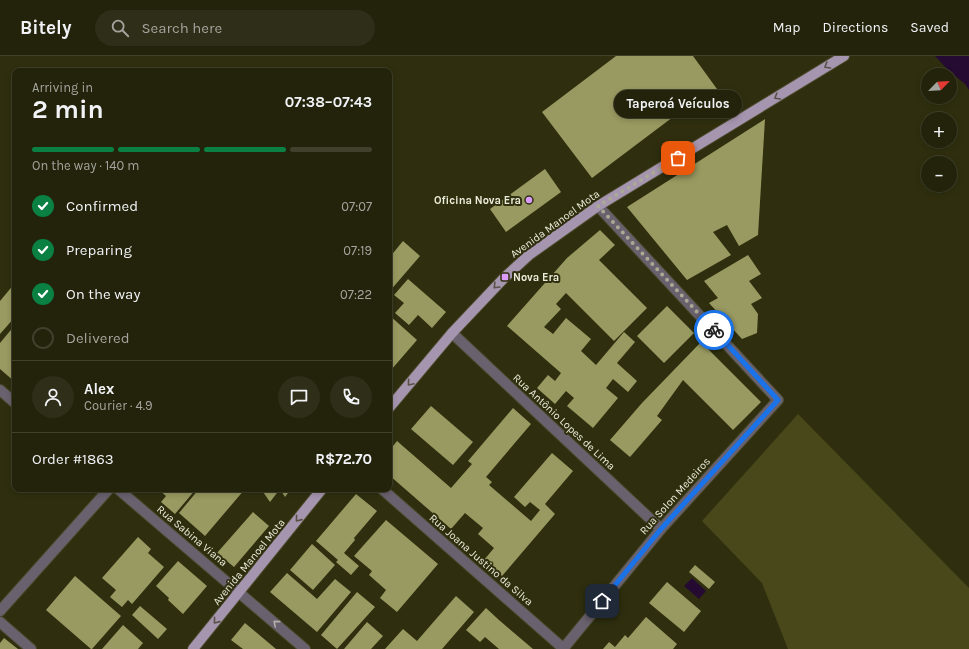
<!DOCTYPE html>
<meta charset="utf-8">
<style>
:root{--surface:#23230b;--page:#2f2f19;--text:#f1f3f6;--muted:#a3a49d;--line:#40402c;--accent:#0b8043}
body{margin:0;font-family:Karla,sans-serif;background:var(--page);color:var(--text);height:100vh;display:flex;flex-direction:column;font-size:15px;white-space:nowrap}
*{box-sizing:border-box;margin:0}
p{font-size:13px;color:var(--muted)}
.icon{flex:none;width:22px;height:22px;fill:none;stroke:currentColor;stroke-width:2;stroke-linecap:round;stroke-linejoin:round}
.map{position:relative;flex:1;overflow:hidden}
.panel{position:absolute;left:12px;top:12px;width:380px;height:424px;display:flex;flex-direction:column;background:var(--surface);border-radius:8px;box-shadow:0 2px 6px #0003,0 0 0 1px var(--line)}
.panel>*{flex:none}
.needle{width:26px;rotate:65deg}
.controls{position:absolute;left:921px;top:12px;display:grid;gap:8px}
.controls a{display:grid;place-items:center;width:36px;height:36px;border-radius:50%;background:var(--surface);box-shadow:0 2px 6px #0003,0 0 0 1px var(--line);font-size:20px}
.pin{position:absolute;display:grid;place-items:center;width:34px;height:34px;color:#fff;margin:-17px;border-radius:8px;box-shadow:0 2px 6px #0006}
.courier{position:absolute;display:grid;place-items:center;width:40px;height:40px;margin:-20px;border:3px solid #1a73e8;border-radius:50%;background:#fff;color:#222;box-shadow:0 1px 5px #0007}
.bubble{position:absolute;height:28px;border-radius:14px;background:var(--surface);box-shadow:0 2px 6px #0003,0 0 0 1px var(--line);font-size:13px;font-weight:700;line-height:28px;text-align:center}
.overview em{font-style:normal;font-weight:700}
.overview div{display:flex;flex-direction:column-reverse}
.overview{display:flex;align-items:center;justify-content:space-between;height:68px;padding:0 20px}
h1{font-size:26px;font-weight:700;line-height:30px}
.bar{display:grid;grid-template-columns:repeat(4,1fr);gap:6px 4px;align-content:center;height:48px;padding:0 20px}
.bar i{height:5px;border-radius:3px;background:var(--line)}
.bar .on{background:var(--accent)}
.bar p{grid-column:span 4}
.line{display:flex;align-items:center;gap:10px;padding:0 20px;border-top:1px solid var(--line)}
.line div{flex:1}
.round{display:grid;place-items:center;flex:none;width:42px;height:42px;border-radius:21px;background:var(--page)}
ol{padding:0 20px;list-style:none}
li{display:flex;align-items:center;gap:12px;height:44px}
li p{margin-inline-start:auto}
li .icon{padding:4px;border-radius:50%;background:var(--accent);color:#fff;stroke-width:4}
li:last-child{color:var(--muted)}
li i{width:22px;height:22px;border:2px solid var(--line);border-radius:50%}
header{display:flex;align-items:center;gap:24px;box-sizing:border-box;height:56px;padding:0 20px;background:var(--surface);border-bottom:1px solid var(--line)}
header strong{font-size:19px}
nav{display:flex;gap:22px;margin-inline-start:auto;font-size:14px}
.search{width:280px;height:36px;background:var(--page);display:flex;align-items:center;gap:10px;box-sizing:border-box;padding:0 14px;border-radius:22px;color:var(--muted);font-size:15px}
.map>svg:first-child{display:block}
</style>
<header>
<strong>Bitely</strong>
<div class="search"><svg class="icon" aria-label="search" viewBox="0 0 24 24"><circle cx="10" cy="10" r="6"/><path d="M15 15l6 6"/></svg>Search here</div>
<nav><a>Map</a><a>Directions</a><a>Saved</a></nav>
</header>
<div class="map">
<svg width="969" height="593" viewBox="0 0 969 593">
<rect width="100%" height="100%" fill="#2f2f0f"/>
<!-- green -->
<polygon fill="#48481a" points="798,358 969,532 969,593 788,593 762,527 702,465"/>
<!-- water -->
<g fill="#250a31">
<polygon points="935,0 969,0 969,34 965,28 949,15"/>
<polygon points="692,522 706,535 699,543 684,530"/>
</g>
<!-- building -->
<g fill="#999a61">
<polygon points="616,0 693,0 717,33 677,58 592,122 542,56"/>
<polygon points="765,63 758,179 739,190 727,169 713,176 731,199 687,224 627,151"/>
<polygon points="545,113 561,136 506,176 490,153"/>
<polygon points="600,174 615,189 599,204 647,252 614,285 566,237 556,248 561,253 544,271 553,278 566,262 591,283 581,295 596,309 624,276 635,286 617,307 637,325 628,336 613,323 606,332 618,342 593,372 567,350 574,342 566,335 555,348 537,332 548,319 555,325 561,317 507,270 567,202"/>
<polygon points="403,185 420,200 389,236 389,202"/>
<polygon points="748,199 761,218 749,225 762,242 751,248 758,258 757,277 742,283 709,247 718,242 704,225"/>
<polygon points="408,223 446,256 432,272 418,259 409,269 395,257 404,247 394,239"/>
<polygon points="15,227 15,261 0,278 0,245"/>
<polygon points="667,250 694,277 664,307 637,280"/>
<polygon points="389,259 417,284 391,314 389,312"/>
<polygon points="15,269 15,326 0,313 0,287"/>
<polygon points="701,286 761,346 733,374 683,324 657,360 662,364 630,401 610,384 642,347"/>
<polygon points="431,350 473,386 453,409 411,373"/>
<polygon points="513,352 531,368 486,421 492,426 489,429 531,465 540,454 530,446 525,451 514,441 552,397 573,415 545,448 555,458 502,520 484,504 494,492 478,478 483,472 465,457 451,473 389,419 389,395 397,385 451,432 472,408 468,405"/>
<polygon points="158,433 196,433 175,458 161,446 166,440"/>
<polygon points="199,433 245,433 205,480 179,457"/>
<polygon points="261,433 291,433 285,441 280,433 270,446"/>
<polygon points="356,438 377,455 354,482 355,484 344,497 359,510 351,519 336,506 338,504 316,485"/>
<polygon points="253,456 269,470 234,511 217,497"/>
<polygon points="386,464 438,508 397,556 380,542 386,534 369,519 372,515 354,500"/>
<polygon points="138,481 151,493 148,497 164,511 132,548 128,544 122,551 110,541 116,534 102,522"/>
<polygon points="312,488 335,509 313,534 290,514"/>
<polygon points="178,505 207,530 183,558 168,544 169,542 156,530"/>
<polygon points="695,509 715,526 709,533 689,516"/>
<polygon points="287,517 317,543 335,523 351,536 317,576 270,536"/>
<polygon points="75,520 121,560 92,593 91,593 46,554"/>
<polygon points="667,526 701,555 684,576 649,547"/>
<polygon points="357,536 375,551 337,593 321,579"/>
<polygon points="456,540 474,556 442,593 385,593 403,573 417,585"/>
<polygon points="140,550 167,573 158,583 132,559"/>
<polygon points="486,552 499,564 533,593 499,593 485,581 480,586 466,574"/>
<polygon points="646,561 677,588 673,593 603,593 609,586 615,591 625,579 628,582"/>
<polygon points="367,566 383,580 371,593 344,593"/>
<polygon points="245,567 257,577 276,593 243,593 231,584"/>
<polygon points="123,569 143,587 138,593 102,593"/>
<polygon points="4,582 18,593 0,593 0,587"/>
</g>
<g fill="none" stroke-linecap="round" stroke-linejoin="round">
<!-- minor casing -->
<g stroke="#4a4a2c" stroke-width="12">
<g id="minor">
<polyline points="452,277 661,473"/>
<polyline points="0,334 15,347"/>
<polyline points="118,433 305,593"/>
<polyline points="382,433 564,593"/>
<polyline points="0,555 109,433"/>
<polyline points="0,566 31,593"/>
<polyline points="563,593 661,473 778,344 598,150"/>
</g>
</g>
<!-- primary casing -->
<g stroke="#4a4a2c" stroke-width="12">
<g id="primary">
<polyline points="389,352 452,277 505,221 529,199 598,150 844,0"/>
<polyline points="193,593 322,433"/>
</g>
</g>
<!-- minor -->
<use href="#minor" stroke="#6a616e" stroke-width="10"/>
<!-- primary -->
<use href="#primary" stroke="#a695af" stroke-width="10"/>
</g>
<!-- one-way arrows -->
<defs><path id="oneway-chevron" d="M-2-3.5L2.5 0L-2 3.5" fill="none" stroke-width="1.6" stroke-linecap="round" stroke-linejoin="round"/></defs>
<g stroke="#595347">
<use href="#oneway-chevron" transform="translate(827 10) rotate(149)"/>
<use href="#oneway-chevron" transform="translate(777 41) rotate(149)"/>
<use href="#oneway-chevron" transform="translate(496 230) rotate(134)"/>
<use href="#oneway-chevron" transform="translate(410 327) rotate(130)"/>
<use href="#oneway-chevron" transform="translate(298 463) rotate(129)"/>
<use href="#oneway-chevron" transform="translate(216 565) rotate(129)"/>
</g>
<use stroke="#b2aeaa" href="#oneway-chevron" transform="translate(276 567) rotate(-139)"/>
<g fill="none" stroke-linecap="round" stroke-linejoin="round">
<!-- done -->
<polyline stroke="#aaaa94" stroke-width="4" stroke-dasharray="0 7.2" points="678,102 598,150 714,274"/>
<!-- route -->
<polyline stroke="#1a73e8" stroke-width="5" points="602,545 661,473 778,344 714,274"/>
</g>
<!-- markers -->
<g fill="#d99af8" stroke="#2f2f0f" stroke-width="1.5">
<circle cx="529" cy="144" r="4"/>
<rect x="501" y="217" width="8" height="8" rx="2"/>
</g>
<g text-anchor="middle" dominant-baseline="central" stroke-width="4" stroke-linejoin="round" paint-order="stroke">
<!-- poi labels -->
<g font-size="11" font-weight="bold" fill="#ededdb" stroke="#2f2f0f" text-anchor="end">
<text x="521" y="144">Oficina Nova Era</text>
<text x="513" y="221" text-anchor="start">Nova Era</text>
</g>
<!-- street labels -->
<g font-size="11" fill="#ededdb" stroke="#2f2f0f">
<text transform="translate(555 168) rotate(-36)">Avenida Manoel Mota</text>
<text transform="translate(564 366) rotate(43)">Rua Antônio Lopes de Lima</text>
<text transform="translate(675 440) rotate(-48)">Rua Solon Medeiros</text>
<text transform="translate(192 480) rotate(40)">Rua Sabina Viana</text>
<text transform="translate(481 504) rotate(41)">Rua Joana Justino da Silva</text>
<text transform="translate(249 506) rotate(-51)">Avenida Manoel Mota</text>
</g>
</g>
</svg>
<div class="controls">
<a><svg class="needle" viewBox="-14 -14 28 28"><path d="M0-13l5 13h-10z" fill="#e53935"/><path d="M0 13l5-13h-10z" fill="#a3a49d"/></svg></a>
<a>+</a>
<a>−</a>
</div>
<div class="pin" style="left:678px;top:102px;background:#ea580c"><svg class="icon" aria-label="bag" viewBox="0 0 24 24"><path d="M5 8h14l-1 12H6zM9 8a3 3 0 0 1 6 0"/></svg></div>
<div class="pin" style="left:602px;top:545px;background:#1f2937"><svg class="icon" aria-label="home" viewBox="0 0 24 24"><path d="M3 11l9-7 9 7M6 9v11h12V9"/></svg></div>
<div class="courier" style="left:714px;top:274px"><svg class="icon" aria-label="bike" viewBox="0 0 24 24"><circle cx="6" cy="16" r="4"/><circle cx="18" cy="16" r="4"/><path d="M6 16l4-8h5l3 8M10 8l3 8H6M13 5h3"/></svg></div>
<div class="bubble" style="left:614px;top:34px;width:128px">Taperoá Veículos</div>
<section class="panel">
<div class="overview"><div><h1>2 min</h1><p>Arriving in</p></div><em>07:38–07:43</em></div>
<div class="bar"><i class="on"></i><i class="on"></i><i class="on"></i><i></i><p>On the way · 140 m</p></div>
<ol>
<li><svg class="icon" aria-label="check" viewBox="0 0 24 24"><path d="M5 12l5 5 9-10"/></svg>Confirmed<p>07:07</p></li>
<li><svg class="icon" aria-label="check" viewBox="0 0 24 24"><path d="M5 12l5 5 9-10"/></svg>Preparing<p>07:19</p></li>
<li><svg class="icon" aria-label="check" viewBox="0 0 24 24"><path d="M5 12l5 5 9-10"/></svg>On the way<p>07:22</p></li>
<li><i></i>Delivered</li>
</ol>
<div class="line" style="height:72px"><a class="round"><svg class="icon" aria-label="person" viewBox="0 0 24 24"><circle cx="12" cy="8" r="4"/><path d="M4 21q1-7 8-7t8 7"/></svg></a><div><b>Alex</b><p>Courier · 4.9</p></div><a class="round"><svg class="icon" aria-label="chat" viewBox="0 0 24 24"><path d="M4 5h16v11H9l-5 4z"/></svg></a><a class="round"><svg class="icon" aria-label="phone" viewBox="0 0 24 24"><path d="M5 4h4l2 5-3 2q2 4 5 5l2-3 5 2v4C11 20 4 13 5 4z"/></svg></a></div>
<div class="line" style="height:52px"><div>Order #1863</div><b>R$72.70</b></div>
</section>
</div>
